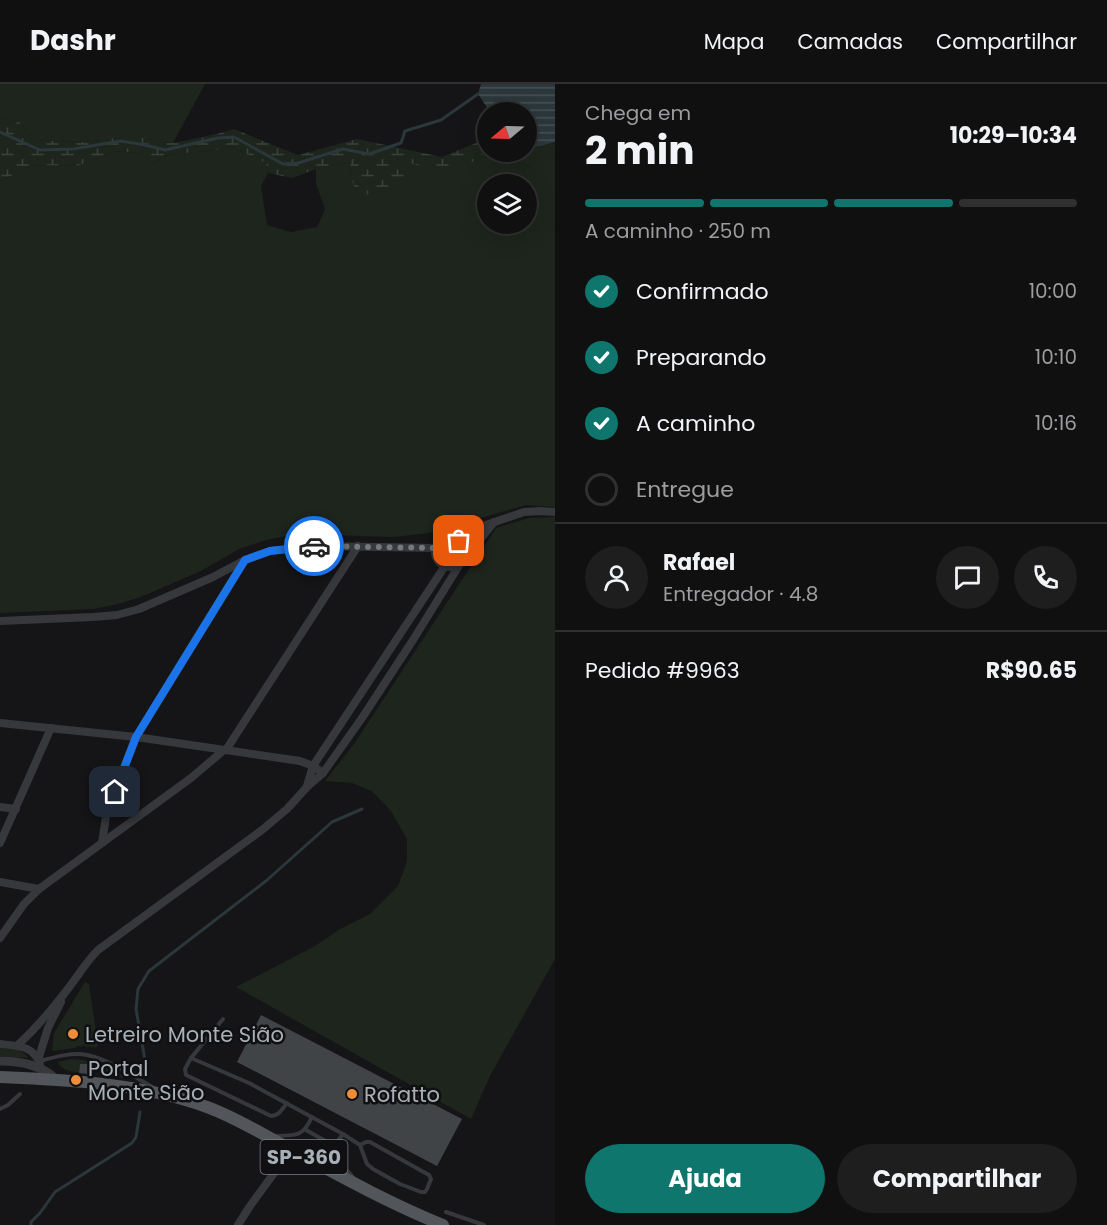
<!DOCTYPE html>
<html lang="pt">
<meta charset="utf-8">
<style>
:root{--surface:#101011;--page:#1e1e1f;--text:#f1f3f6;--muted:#9c9d9f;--line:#303031;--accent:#0f766e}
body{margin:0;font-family:Poppins,sans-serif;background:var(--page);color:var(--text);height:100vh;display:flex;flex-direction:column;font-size:22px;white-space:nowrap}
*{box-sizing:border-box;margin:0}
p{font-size:20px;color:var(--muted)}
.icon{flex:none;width:33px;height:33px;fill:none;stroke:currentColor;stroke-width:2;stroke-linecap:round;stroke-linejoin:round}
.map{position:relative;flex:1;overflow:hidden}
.sheet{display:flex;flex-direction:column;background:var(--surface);width:552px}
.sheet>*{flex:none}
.needle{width:39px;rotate:251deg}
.controls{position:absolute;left:477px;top:18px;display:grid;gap:12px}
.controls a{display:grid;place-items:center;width:60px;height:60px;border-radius:50%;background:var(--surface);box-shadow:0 6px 24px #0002,0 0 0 2px var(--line);font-size:30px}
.pin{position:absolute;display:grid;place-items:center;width:51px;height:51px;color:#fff;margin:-26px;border-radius:12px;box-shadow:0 3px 9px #0006}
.courier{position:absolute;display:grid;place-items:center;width:60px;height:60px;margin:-30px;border:4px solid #1a73e8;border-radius:50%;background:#fff;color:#222;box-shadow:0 2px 8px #0007}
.headline em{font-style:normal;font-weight:700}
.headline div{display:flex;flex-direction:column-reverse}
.headline{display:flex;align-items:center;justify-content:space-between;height:102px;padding:0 30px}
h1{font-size:39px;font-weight:700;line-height:45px}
.bar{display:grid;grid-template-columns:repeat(4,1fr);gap:9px 6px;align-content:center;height:72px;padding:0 30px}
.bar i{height:8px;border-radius:4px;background:var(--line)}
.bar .active{background:var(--accent)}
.bar p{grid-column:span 4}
.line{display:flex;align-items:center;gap:15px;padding:0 30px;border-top:2px solid var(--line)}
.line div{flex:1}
.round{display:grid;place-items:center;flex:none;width:63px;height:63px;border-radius:32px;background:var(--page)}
ol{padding:0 30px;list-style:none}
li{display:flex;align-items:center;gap:18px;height:66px}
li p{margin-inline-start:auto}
li .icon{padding:6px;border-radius:50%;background:var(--accent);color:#fff;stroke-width:4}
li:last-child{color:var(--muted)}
li i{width:33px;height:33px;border:3px solid var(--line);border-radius:50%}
.cta{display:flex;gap:12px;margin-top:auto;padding:12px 30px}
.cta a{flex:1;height:69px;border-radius:36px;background:var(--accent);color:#fff;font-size:24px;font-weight:700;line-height:69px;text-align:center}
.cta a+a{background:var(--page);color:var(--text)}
header{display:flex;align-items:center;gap:36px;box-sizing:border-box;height:84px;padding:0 30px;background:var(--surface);border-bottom:2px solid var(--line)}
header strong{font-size:28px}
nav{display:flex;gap:33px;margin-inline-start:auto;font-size:21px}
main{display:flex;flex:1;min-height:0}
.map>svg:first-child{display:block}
</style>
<header>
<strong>Dashr</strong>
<nav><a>Mapa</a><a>Camadas</a><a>Compartilhar</a></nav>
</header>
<main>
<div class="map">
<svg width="555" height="1141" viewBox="0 0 555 1141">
<defs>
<pattern id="wetland-marsh" width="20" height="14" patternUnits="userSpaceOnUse" patternTransform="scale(1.5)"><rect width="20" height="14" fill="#1d251d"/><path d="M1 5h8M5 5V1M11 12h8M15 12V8" fill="none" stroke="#3b423c"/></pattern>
<pattern id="water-rules" width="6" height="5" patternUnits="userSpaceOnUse" patternTransform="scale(1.5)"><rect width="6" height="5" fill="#2b373a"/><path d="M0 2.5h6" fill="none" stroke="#475154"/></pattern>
</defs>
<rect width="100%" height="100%" fill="#151517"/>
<!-- grass -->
<g fill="#1d251d" fill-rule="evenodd">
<polygon points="0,0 205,0 173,59 155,58 147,51 85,58 36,56 18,37 3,35 0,33"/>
<path d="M487 53 488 68H526L527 63 541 62 555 58V423L526 421 429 449 395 453 297 450 266 456 239 465 201 487 141 513 118 520 94 525 0 529V97L34 81 77 82 116 67 142 69 152 80 168 71 234 64 267 79 268 89 261 102 267 141 291 148 317 143 325 125 316 100V85L350 78 353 101 392 92 406 77 436 87 487 66 481 57ZM488 100H526V140H488Z"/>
<polygon points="555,433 555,875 490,992 471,1035 236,903 315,862 340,845 370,830 398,802 407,777 407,755 391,727 372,707 352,699 325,697 354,660 496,444 529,434"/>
<polygon points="85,898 89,900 98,962 95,964 93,962 91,964 89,962 86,963 83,961 81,963 78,962 75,964 53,967 52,966 54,949"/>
<path d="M0 964C12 965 21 965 29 974L0 972Z"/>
<path d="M71 975C93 976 105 981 124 992L123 994 106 991 102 985 88 983V980H80L79 988C70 988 62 986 57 978Z"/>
</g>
<!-- wetland -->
<polygon fill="url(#wetland-marsh)" points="0,33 3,35 18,37 36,56 85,58 147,50 155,58 173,59 217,50 234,45 298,71 357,55 442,73 481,57 487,66 475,77 436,87 406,78 409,92 401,96 392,92 388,104 365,111 353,101 350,78 316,85 292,94 268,89 266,79 234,64 168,71 152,80 142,69 116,67 77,82 34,81 0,97"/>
<!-- water -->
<polygon fill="url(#water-rules)" points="481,0 555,0 555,58 541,62 527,63 526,28 490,28 478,10"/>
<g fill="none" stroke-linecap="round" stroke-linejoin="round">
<!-- stream -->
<g stroke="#2b373a" stroke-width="3">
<polyline points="0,48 40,66 73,65 121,57 145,61 165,66 218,54 234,53 283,80 298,79 343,65 369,70 401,59 405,47 441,36 478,10"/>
<polyline points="145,976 136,925 138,905 149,887 266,797 332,738 362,725"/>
<polyline points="31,1141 31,1138 40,1129 55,1108 132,1059 136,1053 140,1028"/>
</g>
</g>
<!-- building -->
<g fill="#414447">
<polygon points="261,931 462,1035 437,1082 237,978"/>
<polygon points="80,980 89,980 88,983 90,982 93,986 88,990 79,989"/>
</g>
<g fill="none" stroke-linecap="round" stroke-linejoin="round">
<!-- service -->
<g stroke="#36383c" stroke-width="4">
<path d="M223 935 191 974 185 985 186 991 271 1032C279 1032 283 1024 287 1019"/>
<polyline points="191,974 249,999 343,1050 360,1061 367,1080 373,1085 400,1100 421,1108 425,1108 427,1105 431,1095 429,1091 370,1058 366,1058 360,1061"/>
<path d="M40 977C55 973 72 968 87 971 110 976 132 991 152 1003"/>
<polyline points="0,1025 8,1021 20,1010"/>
<polyline points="306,1046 334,1062"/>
<polyline points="343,1050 334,1062 335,1073 353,1093"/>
<path d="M274 1052C296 1051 302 1054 312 1033"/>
<polyline points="446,1128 484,1141"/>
</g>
<!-- minor -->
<g stroke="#36383c" stroke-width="8">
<circle cx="450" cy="468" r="15"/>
<polyline points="448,454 524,428 540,427 555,428"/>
<polyline points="465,472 475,462 494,438"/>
<polyline points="0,537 93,533 117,531 139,525 213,493 245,476 270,467 316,462 436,464"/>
<polyline points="0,639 136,653 300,677 313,682 323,689"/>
<polyline points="226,666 358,462"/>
<polyline points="307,702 313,682 445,482"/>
<polyline points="0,723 16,725"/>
<polyline points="0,759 51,644"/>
<polyline points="102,759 107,726 136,653 244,477"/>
<polyline points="0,798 39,805"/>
<polyline points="0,854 24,820 39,805 191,694 224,666"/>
<path d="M0 960C20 962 37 962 41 985"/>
<path d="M17 962C35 945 52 926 67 906 78 892 86 878 98 866L262 746 287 725 307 703 323 689 362 634 413 556 460 480"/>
<polyline points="39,973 48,944 61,918"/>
<polyline points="238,1141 250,1122 291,1066"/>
</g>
<!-- tertiary -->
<path stroke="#36383c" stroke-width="9" d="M0 977C20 977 41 981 56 995"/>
<!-- primary -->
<path stroke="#52565b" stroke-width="12" d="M0 993C70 996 140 999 207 1023 237 1034 264 1051 292 1066 342 1093 391 1120 443 1141"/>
</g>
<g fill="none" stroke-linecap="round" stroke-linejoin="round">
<!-- done -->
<path stroke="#74797f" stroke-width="6" stroke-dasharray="0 10.8" d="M314 462 436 464C441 454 449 452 459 457"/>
<!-- route -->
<polyline stroke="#1a73e8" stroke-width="8" points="115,708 136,653 245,476 270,467 314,462"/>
</g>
<!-- markers -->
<g fill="#ed8d37" stroke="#101012" stroke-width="2">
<circle cx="73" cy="950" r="6"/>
<circle cx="76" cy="996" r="6"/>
<circle cx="352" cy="1010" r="6"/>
</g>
<g text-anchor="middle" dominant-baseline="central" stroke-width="5" stroke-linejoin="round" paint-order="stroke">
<!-- shield labels -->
<rect fill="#101012" stroke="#7a7f86" stroke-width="1.5" x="260.5" y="1056" width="87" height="34" rx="4.5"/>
<g font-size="20" font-weight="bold" fill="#a7afb7">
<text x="304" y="1073">SP-360</text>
</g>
<!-- poi labels -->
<g font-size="21" fill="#a7afb7" stroke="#101012" text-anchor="start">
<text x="85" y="950">Letreiro Monte Sião</text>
<text x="88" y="984">Portal<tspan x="88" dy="24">Monte Sião</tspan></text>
<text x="364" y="1010">Rofatto</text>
</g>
</g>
</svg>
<div class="controls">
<a><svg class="needle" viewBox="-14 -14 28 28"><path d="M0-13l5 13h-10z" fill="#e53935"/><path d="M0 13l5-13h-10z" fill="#9c9d9f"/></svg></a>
<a><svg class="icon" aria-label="layers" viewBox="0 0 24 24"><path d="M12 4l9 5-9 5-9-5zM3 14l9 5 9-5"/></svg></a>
</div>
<div class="pin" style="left:459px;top:457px;background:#ea580c"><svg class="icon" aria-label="bag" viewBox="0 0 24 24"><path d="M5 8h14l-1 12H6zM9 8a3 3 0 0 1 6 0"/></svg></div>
<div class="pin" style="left:115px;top:708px;background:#1f2937"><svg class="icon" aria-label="home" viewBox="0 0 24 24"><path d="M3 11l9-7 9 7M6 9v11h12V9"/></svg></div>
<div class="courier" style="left:314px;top:462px"><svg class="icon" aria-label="car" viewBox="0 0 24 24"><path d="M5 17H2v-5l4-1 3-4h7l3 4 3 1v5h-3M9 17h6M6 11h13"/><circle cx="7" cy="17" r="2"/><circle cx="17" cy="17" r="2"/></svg></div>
</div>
<section class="sheet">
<div class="headline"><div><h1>2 min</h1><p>Chega em</p></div><em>10:29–10:34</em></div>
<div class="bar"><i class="active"></i><i class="active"></i><i class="active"></i><i></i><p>A caminho · 250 m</p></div>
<ol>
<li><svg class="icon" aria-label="check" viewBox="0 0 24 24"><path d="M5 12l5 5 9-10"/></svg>Confirmado<p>10:00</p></li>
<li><svg class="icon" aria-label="check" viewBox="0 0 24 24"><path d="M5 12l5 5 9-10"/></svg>Preparando<p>10:10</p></li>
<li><svg class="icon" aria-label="check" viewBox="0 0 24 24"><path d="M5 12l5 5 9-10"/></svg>A caminho<p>10:16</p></li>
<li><i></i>Entregue</li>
</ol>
<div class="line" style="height:108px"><a class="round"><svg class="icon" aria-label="person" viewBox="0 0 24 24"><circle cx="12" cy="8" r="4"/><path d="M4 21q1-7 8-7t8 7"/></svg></a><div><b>Rafael</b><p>Entregador · 4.8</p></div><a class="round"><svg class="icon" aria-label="chat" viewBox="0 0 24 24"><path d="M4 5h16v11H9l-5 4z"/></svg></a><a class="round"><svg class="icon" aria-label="phone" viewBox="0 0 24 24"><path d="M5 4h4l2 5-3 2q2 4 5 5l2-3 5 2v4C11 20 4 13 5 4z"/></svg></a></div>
<div class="line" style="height:78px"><div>Pedido #9963</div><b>R$90.65</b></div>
<div class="cta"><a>Ajuda</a><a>Compartilhar</a></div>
</section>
</main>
